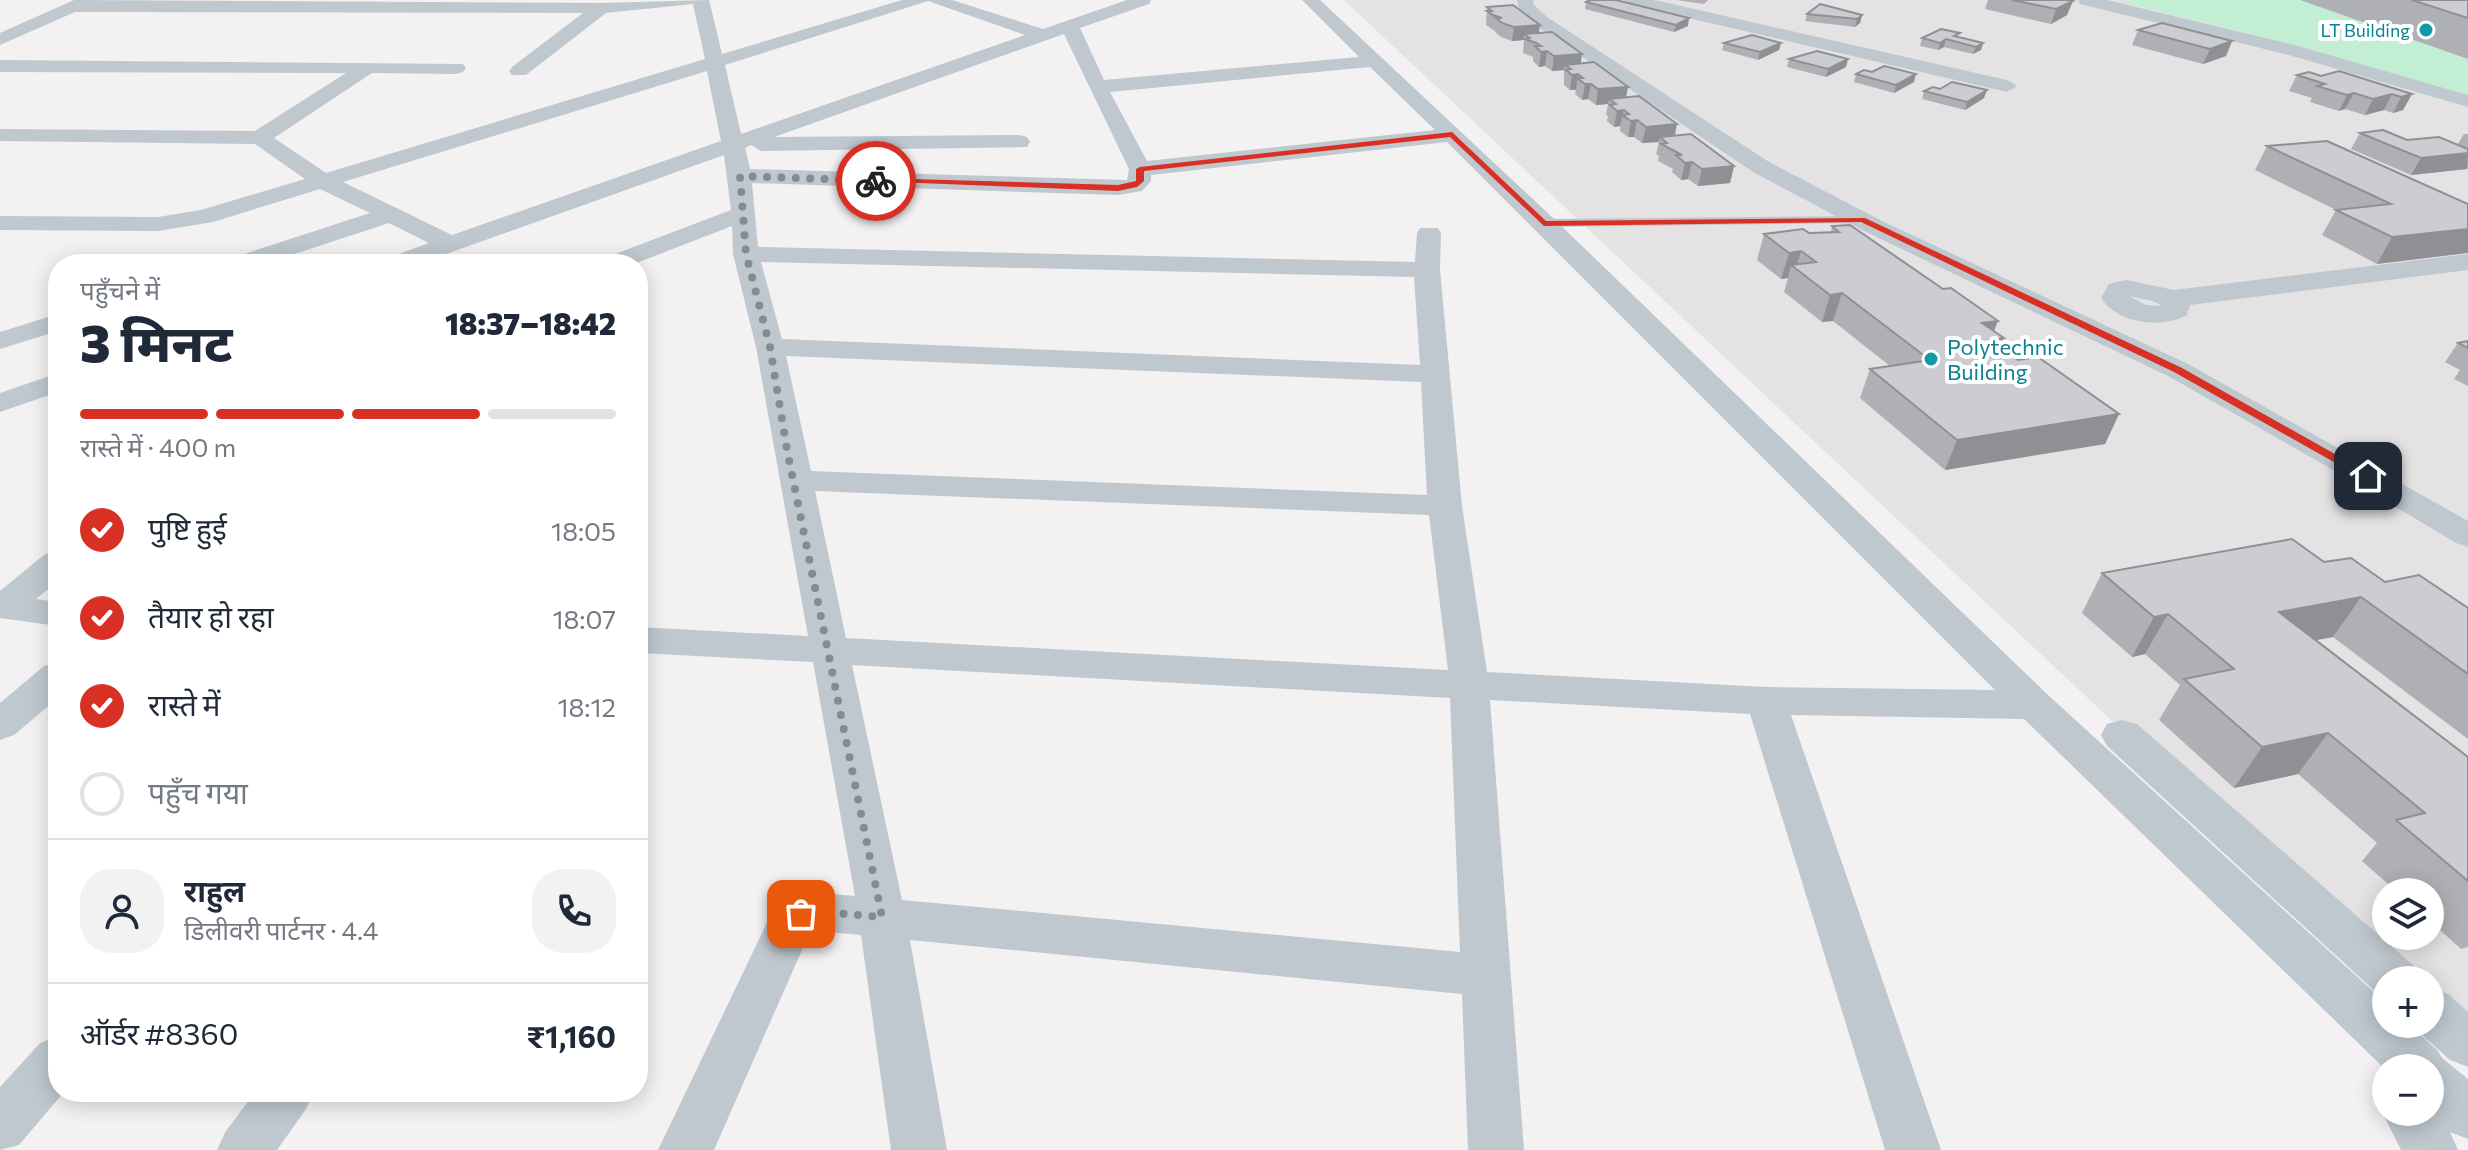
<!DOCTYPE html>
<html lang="hi">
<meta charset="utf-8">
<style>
:root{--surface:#fff;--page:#f2f2f3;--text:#1f2937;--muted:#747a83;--line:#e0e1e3;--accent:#d93025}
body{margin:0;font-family:Commissioner,"Noto Sans Devanagari",sans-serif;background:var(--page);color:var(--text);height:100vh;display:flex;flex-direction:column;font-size:30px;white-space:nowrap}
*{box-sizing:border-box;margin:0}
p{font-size:26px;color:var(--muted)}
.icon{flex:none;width:44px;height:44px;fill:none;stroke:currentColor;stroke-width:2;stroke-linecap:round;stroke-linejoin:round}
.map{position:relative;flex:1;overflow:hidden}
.panel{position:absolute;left:48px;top:254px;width:600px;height:848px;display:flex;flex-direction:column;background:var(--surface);border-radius:32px;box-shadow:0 4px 20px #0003}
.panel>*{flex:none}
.fabs{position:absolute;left:2372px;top:878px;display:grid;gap:16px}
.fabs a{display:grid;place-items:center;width:72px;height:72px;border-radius:50%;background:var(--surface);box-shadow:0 4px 20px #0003;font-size:40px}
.pin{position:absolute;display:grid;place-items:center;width:68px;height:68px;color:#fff;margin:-34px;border-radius:16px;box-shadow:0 4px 12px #0006}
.courier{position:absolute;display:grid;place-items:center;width:80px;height:80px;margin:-40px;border:6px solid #d93025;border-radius:50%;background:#fff;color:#222;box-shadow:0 2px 10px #0007}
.summary em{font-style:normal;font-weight:800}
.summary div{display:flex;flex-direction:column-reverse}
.summary{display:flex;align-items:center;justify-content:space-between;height:136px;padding:0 32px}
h1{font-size:52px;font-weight:800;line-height:60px}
.bar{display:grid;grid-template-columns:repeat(4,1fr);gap:12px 8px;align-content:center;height:96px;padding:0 32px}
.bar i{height:10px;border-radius:6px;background:var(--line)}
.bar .active{background:var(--accent)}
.bar p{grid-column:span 4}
.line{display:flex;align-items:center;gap:20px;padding:0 32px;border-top:2px solid var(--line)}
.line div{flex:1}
.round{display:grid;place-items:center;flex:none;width:84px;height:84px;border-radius:32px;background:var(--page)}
ol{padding:0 32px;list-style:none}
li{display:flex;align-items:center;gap:24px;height:88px}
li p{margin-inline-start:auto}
li .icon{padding:8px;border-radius:50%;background:var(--accent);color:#fff;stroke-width:4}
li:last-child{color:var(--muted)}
li i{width:44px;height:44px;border:4px solid var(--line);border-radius:50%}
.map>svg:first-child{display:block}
</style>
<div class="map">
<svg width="2468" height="1150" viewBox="0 0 2468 1150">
<rect width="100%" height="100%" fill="#f3f1f1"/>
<!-- education -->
<path fill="#e4e2e3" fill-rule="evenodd" d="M1344 0H2468V1055L2430 1019V980H2388ZM2386 892H2430V936H2386Z"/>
<!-- green -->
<polygon fill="#c2eed3" points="2135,0 2302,0 2468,59 2468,95 2267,38 2122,2"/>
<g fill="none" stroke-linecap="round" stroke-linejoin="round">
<!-- lane -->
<polygon fill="#bfc8cf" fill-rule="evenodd" points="1862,216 1866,217 1866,223 1544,227 1538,223 1544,219"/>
<!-- street -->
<g fill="#bfc8cf" fill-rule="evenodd">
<path d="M74 0 601 3 709 0 722 54 902 0H952L1043 29 1127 0H1151L1149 4 1080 28 1104 80 1359 57 1302 0H1320L1553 218 2048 695 2386 1003V1024H2409L2438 1051 2442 1058 2468 1079V1139L2450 1132 2458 1150H2401L2382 1112 2386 1103V1112H2430V1068L2386 1070 2024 719 1791 715 1941 1150H1885L1750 714 1490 700 1524 1150H1468L1462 994 910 940 947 1150H891L861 935 815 931 809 934 714 1150H658L775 906 810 892 855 896 813 662 638 653V627L808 636 756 347 733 254 732 226 634 264H598L602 259 731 210 724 155 418 264H381L385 259 429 243 389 223 264 264H225L229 259 370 213 320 189 213 222 158 231 0 230V216L158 217 201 210 305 179 255 144 0 141V129L255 131 346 73 0 72V60L463 64 466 68 463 72 456 74 372 73 274 138 326 173 705 59 693 4 606 13 526 75H512L509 71 512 67 583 13 75 12 0 45V33ZM928 1 1025 35 741 134 725 65ZM1064 34 1129 169 1127 180 750 169 745 148 751 145 761 151 1027 147 1030 142 1027 137 1019 135 774 137ZM1370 67 1435 130 1147 161 1110 92ZM707 71 721 141 452 235 343 182ZM1447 142 1995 690 1766 687 1487 672 1462 506 1440 270 1441 233 1438 228H1420L1417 233 1415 262 758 247 752 183 1118 195 1142 191 1151 181V175ZM761 262 1414 277 1420 365 782 339ZM786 356 1421 382 1427 495 811 471ZM815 491 1429 515 1448 670 846 638ZM852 665 1450 698 1460 952 902 900Z"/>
<polygon points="1517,0 1533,0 1534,5 1547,17 1769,162 1882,221 2188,364 2468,521 2468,547 2456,543 2356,483 2168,376 1864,231 1753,172 1535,25 1519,10"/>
<polygon points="1624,0 1654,0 2007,80 2017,86 2007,92 1632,5"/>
<polygon points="2078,0 2107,0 2298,46 2468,95 2468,107 2285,54 2080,4"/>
<path d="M2468 254V270L2190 305 2187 315C2161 329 2118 324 2101 298L2109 284 2126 280 2174 290ZM2129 296 2153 301 2162 306 2146 305Z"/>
<polygon points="58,314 58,331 0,349 0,332"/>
<polygon points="58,373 58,392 0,412 0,393"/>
<polygon points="58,551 58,581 36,599 58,602 58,626 0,618 0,591 45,554"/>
<polygon points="58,662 58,698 14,735 0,740 0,703 44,666"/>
<polygon points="2122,720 2137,724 2413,965 2421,980 2386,980 2386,998 2379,995 2107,746 2101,735 2107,724"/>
<polygon points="2430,988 2448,994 2468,1012 2468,1067 2450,1060 2412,1026 2430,1024"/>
<polygon points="58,1036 58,1092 64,1092 19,1145 0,1150 0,1087 40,1043"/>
<polygon points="255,1092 314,1092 306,1109 277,1150 217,1150 226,1131"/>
</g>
</g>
<!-- wall -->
<g fill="#afb0b5">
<polygon points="1676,0 1708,0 1704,4"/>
<polygon points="1988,0 2069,0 2067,15 2051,24 1985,9"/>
<polygon points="2300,0 2468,0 2468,59"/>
<polygon points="1586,2 1688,26 1674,32 1585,9"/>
<polygon points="1487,7 1539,33 1581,63 1628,87 1626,97 1674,136 1734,166 1730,183 1698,186 1688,179 1681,180 1672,172 1673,169 1658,161 1659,156 1656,154 1659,142 1642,143 1634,137 1628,137 1620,131 1620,126 1614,127 1607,121 1608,116 1606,115 1608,104 1596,105 1588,99 1582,100 1575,94 1576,90 1570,90 1564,85 1564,70 1552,71 1545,66 1539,67 1533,61 1533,57 1523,53 1524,40 1512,41 1501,37 1495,32 1495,31 1486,25"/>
<polygon points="1807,14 1862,15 1860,23 1855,27 1805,21"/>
<polygon points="2138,30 2232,41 2226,56 2203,64 2132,45"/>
<polygon points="1958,37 1983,43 1981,50 1973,54 1944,47 1938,50 1920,46 1922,38"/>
<polygon points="1724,43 1781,43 1779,50 1758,60 1722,50"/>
<polygon points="1789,59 1846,67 1826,77 1787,67"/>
<polygon points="1856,74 1914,82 1894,93 1854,82"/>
<polygon points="2297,75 2321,76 2412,94 2403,110 2393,113 2384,110 2365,115 2345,109 2339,111 2310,102 2312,98 2289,91"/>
<polygon points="1924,91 1984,98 1965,110 1922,99"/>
<polygon points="2360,133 2407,140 2458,144 2464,134 2468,134 2468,167 2467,169 2411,175 2351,149"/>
<polygon points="2267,146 2468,204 2377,264 2322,235 2336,210 2255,170"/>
<polygon points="1832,226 1994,331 2000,347 2018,360 2119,414 2105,444 1945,470 1860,398 1870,369 1890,366 1833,321 1822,322 1784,292 1788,278 1781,279 1757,260 1764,234 1831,232"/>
<polygon points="2468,341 2468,386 2454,379 2460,370 2445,362 2458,343"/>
<polygon points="2324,562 2468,608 2468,739 2333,637 2315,640 2468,757 2468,947 2461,949 2430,921 2430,892 2397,892 2362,861 2377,843 2298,774 2234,788 2159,720 2180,685 2145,654 2132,657 2082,613 2102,573"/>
</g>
<!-- shaded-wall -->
<g fill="#8e9094">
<polygon points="2073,1 2067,15 2051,24 2056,9"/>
<polygon points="1862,15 1860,23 1855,27 1857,19"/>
<polygon points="1689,18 1688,26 1674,32 1676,25"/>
<polygon points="1540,25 1538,39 1524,34 1524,40 1512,41 1514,27"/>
<polygon points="1946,39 1944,47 1938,50 1940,43"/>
<polygon points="2232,41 2226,56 2203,64 2210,49"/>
<polygon points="1781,43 1779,50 1758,60 1760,52"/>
<polygon points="1983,43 1981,50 1973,54 1976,47"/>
<polygon points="1547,51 1545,66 1539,67 1541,52"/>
<polygon points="1582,54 1580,69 1565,65 1564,70 1552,71 1554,56"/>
<polygon points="1848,59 1846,67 1826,77 1828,69"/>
<polygon points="1578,74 1576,90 1570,90 1572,75"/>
<polygon points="1916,74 1914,82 1894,93 1896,85"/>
<polygon points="1585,84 1591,84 1588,99 1582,100"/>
<polygon points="1628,87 1625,102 1609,99 1608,104 1596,105 1598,89"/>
<polygon points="1987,90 1984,98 1965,110 1967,102"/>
<polygon points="2354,93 2345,109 2339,111 2347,95"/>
<polygon points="2392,94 2384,110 2365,115 2373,99"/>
<polygon points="2412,94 2403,110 2393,113 2401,97"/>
<polygon points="1624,110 1620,126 1614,127 1617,111"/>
<polygon points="1637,120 1634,137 1628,137 1631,121"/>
<polygon points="1677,124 1674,140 1660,137 1659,142 1642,143 1646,127"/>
<polygon points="2468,153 2467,169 2411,175 2421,158"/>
<polygon points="1692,162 1688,179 1681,180 1685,163"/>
<polygon points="1734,166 1730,183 1698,186 1702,169"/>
<polygon points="2468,229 2468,253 2377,264 2392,237"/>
<polygon points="1801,251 1796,269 1791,265 1788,278 1781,279 1789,253"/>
<polygon points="1842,293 1833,321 1822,322 1830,295"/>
<polygon points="1998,321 1987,348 1982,323"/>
<polygon points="2004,338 1992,366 1990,340"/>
<polygon points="2119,414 2105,444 1945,470 1957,440"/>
<polygon points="2361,597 2333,637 2253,652 2279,612"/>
<polygon points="2168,614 2145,654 2132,657 2154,617"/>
<polygon points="2328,733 2298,774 2234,788 2262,747"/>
</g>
<!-- building -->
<g fill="#cbcdd3" stroke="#8e9094" stroke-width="2">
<polygon points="1590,0 1616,0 1689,18 1676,25 1586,2"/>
<polygon points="2012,0 2069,0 2073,1 2056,9"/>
<polygon points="2412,0 2468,0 2468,18"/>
<polygon points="1820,4 1862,15 1857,19 1807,14"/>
<polygon points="1513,5 1540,25 1514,27 1502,23 1496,18 1502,18 1493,15 1487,11 1492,11 1487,7"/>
<polygon points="2162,23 2232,41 2210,49 2138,30"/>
<polygon points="1941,29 1960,33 1954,36 1983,43 1976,47 1946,39 1940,43 1922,38"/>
<polygon points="1552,32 1582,54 1554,56 1547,51 1541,52 1535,46 1541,46 1536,43 1525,39 1530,38 1524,34"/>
<polygon points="1752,35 1781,43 1760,52 1724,43"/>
<polygon points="1817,51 1848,59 1828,69 1789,59"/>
<polygon points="1594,62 1628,87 1598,89 1591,84 1585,84 1577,78 1583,78 1578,74 1572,75 1566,70 1571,69 1565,65"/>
<polygon points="1884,66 1916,74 1896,85 1856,74 1864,70 1872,72"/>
<polygon points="2339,71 2412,94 2401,97 2392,94 2373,99 2354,93 2347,95 2317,86 2325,84 2297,75 2309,72 2321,76"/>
<polygon points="1952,82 1987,90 1967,102 1924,91 1933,87 1940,89"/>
<polygon points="1639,96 1677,124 1646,127 1637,120 1631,121 1622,115 1629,114 1624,110 1617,111 1610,105 1616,104 1609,99"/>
<polygon points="2383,130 2407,140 2439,137 2468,149 2468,153 2421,158 2360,133"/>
<polygon points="1691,134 1734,166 1702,169 1692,162 1685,163 1676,155 1682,155 1661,144 1667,143 1660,137"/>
<polygon points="2327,141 2468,204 2468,229 2392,237 2336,210 2391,204 2267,146"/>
<polygon points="1850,225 1943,289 1951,288 1998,321 1982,323 2004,338 1990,340 2018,360 2038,357 2119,414 1957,440 1870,369 1930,360 1842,293 1830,295 1791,265 1816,262 1801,251 1789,253 1764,234 1803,229 1809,233 1839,232 1832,226"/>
<polygon points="2468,341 2468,348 2458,343"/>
<polygon points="2292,539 2324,562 2351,558 2385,582 2419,575 2468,608 2468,674 2361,597 2279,612 2468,757 2468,881 2396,820 2425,813 2328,733 2262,747 2184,679 2234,669 2168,614 2154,617 2102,573"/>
</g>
<!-- route -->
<polygon fill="#d93025" points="1452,132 1546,221 1865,218 2182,368 2374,476 2364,479 2174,372 1861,222 1544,226 1450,137 1144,171 1144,181 1137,187 1118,191 872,181 876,178 1118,185 1136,181 1136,169 1140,167"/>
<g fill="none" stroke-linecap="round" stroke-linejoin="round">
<!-- done -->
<polyline stroke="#848b91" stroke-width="8" stroke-dasharray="0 14.4" points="801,914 810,911 882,917 787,450 770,347 746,254 740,176 876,181"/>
</g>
<!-- markers -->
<g fill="#0f9aa8" stroke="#fff" stroke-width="3">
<circle cx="2426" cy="30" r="8"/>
<circle cx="1931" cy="359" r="8"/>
</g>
<g text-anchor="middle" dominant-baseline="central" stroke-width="8" stroke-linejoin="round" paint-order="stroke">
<!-- far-culture labels -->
<g font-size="18" fill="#0d838f" stroke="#fff" text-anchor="end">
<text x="2410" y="30">LT Building</text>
</g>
<!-- culture labels -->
<g font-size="22" fill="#0d838f" stroke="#fff" text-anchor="start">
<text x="1947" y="346">Polytechnic<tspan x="1947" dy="25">Building</tspan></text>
</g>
</g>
</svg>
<div class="fabs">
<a><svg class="icon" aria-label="layers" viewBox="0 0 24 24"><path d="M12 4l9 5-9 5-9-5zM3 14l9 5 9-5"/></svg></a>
<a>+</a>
<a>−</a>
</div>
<div class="pin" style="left:801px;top:914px;background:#ea580c"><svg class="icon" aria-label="bag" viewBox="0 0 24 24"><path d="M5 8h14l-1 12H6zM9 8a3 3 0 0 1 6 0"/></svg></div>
<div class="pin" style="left:2368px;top:476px;background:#1f2937"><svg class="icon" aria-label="home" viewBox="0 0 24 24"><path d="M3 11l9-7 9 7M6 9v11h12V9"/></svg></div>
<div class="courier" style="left:876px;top:181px"><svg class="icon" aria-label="bike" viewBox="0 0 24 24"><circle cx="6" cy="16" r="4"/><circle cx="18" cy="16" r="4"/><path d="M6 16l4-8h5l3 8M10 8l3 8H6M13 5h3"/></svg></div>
<section class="panel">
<div class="summary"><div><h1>3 मिनट</h1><p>पहुँचने में</p></div><em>18:37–18:42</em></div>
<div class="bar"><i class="active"></i><i class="active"></i><i class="active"></i><i></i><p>रास्ते में · 400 m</p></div>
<ol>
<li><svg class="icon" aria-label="check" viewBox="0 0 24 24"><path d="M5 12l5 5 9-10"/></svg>पुष्टि हुई<p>18:05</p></li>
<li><svg class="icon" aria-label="check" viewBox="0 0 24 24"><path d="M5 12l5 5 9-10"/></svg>तैयार हो रहा<p>18:07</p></li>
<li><svg class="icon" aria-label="check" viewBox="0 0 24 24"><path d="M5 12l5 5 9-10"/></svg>रास्ते में<p>18:12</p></li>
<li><i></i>पहुँच गया</li>
</ol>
<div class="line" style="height:144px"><a class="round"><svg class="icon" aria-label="person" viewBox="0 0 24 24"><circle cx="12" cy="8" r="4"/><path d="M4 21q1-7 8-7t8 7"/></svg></a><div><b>राहुल</b><p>डिलीवरी पार्टनर · 4.4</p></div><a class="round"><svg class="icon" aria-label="phone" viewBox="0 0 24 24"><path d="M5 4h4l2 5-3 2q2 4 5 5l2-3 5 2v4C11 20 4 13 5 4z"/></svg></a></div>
<div class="line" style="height:104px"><div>ऑर्डर #8360</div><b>₹1,160</b></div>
</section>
</div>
